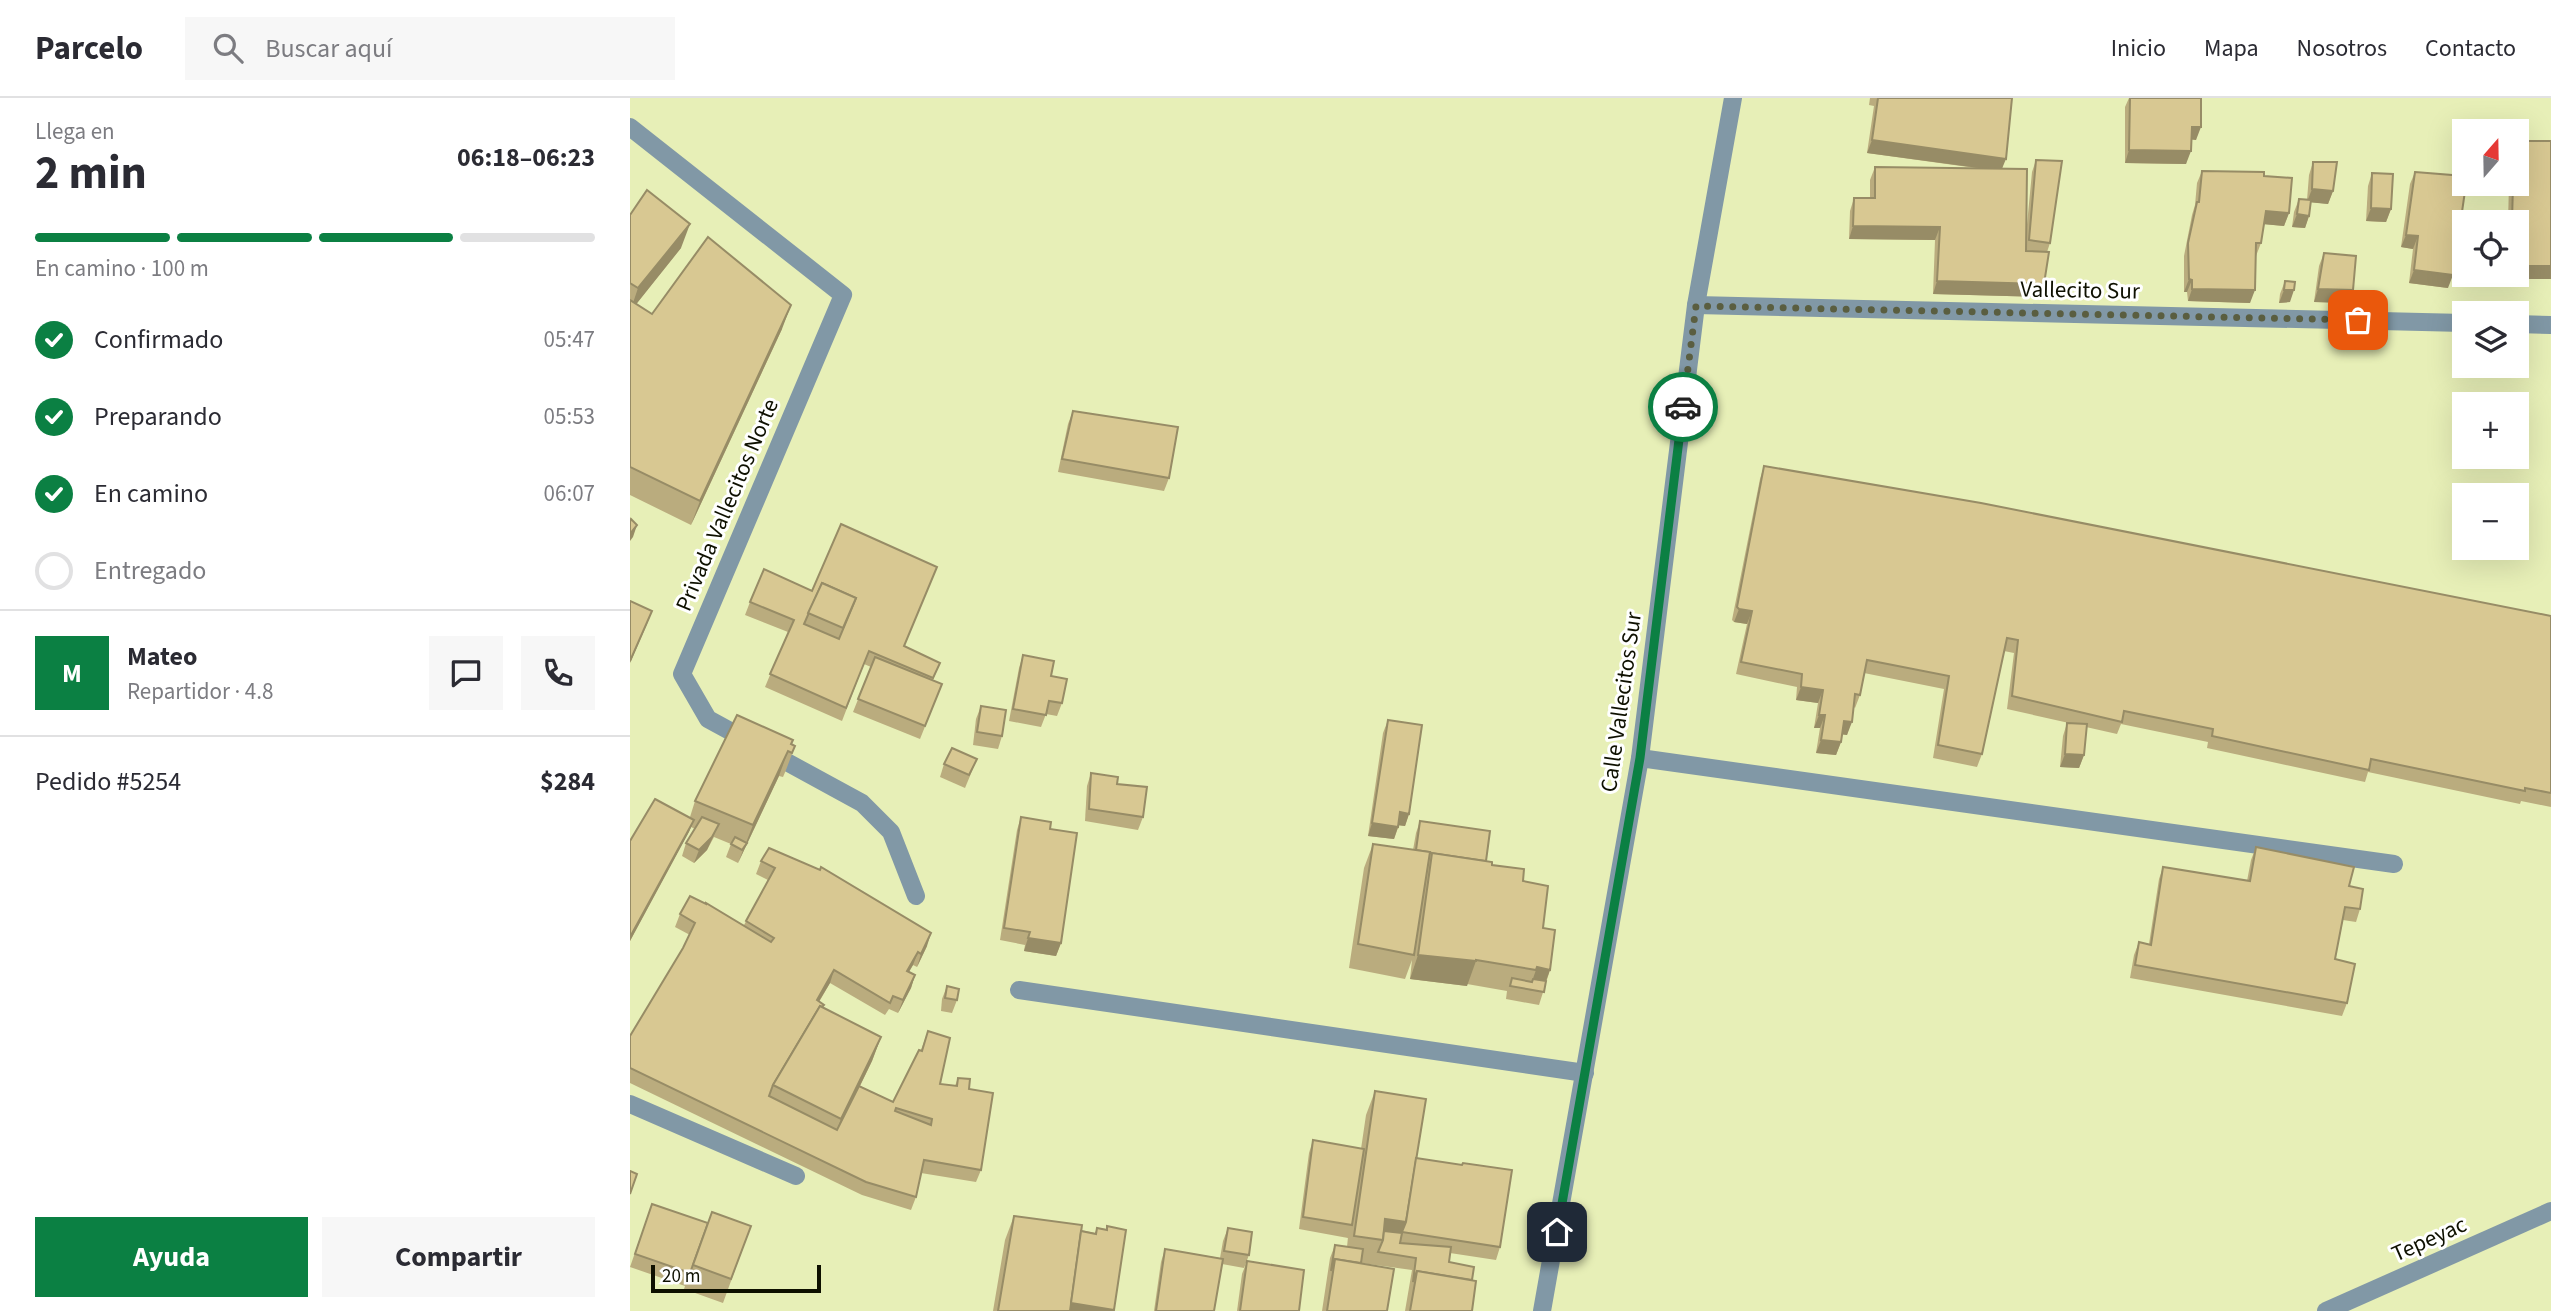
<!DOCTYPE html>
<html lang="es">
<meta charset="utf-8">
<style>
:root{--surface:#fff;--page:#f7f7f7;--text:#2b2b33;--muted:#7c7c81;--line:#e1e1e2;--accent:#0b8043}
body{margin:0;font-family:"Source Sans 3",sans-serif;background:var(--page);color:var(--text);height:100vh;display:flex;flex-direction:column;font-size:26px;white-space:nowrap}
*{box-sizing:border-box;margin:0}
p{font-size:23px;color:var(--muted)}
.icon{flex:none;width:38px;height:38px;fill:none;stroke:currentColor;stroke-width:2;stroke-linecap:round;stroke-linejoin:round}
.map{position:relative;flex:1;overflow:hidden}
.details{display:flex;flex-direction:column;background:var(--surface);width:630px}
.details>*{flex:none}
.needle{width:46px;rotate:20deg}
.buttons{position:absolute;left:1822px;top:21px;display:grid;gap:14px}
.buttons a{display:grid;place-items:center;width:77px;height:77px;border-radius:0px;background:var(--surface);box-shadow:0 7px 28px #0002;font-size:35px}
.scale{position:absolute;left:21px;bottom:18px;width:170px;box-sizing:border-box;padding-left:7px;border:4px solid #0e1000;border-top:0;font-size:19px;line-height:24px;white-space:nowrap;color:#0e1000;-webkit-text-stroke:5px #fff;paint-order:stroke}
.pin{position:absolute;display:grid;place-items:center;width:60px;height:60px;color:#fff;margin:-30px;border-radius:14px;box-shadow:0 4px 10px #0006}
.courier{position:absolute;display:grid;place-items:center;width:70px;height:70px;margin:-35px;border:5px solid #0b8043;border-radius:50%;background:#fff;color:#222;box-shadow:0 2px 9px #0007}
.overview em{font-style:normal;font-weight:700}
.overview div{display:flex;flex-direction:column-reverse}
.overview{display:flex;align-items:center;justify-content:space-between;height:119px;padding:0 35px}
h1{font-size:46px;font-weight:700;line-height:52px}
.bar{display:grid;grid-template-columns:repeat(4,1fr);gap:10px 7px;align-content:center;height:84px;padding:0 35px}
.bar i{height:9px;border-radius:5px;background:var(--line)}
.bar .current{background:var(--accent)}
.bar p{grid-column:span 4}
.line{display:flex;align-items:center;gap:18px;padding:0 35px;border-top:2px solid var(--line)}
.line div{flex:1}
.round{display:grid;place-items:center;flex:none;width:74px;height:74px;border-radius:0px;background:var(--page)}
ol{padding:0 35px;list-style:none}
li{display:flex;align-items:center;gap:21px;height:77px}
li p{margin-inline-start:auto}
li .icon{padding:7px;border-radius:50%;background:var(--accent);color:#fff;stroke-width:4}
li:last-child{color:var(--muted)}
li i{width:38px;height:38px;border:4px solid var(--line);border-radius:50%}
.button{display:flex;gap:14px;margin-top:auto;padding:14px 35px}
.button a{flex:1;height:80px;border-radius:0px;background:var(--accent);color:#fff;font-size:28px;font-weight:700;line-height:80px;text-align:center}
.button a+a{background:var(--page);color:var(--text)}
header{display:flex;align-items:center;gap:42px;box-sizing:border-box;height:98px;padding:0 35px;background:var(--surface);border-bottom:2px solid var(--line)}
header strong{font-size:33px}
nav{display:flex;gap:38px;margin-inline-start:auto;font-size:24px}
.search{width:490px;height:63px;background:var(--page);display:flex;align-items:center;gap:18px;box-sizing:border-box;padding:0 24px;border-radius:0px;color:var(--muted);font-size:26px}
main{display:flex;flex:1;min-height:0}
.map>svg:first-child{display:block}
</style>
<header>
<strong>Parcelo</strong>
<div class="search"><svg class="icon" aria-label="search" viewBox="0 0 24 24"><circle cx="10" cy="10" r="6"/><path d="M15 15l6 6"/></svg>Buscar aquí</div>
<nav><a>Inicio</a><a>Mapa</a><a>Nosotros</a><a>Contacto</a></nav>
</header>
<main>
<section class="details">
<div class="overview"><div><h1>2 min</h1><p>Llega en</p></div><em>06:18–06:23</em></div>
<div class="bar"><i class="current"></i><i class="current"></i><i class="current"></i><i></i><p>En camino · 100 m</p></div>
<ol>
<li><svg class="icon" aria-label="check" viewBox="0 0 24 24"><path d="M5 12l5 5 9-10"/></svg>Confirmado<p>05:47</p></li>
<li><svg class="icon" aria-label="check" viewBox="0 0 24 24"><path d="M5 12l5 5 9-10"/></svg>Preparando<p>05:53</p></li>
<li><svg class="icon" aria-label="check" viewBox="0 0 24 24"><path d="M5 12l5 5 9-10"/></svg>En camino<p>06:07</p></li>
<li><i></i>Entregado</li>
</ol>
<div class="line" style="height:126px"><b class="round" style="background:var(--accent);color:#fff">M</b><div><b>Mateo</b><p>Repartidor · 4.8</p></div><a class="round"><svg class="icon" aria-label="chat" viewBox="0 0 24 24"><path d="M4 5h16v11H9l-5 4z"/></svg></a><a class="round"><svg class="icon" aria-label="phone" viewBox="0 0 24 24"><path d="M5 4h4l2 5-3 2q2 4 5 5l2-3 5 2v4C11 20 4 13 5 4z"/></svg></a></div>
<div class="line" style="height:91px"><div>Pedido #5254</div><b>$284</b></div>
<div class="button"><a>Ayuda</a><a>Compartir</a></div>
</section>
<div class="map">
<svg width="1921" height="1213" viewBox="0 0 1921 1213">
<rect width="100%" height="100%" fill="#e7efb7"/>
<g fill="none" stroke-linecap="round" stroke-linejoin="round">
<!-- service -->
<polyline stroke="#8198a6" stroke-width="18" points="1010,660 1764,766"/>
<!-- minor -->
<g stroke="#8198a6" stroke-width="18">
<polyline points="0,29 213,197 52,576 78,621 232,705 261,734 286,798"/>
<polyline points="1066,207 1834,225"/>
<polyline points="1886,226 1921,227"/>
<polyline points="389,892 955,975"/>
<polyline points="0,1006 166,1078"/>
<polyline points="912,1213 1010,660 1066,207 1103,0"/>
<polyline points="1696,1213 1921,1113"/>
</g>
</g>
<!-- wall -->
<g fill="#baac7e">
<polygon points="1240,0 1382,0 1372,71 1396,137 1402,74 1406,62 1420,145 1417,154 1409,199 1303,196 1305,142 1219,141 1220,113 1224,100 1240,100 1240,82 1245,69 1353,71 1237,55 1244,8 1239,7"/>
<polygon points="1499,0 1571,0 1566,42 1561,41 1556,66 1495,65 1495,9"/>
<polygon points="1889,43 1921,181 1876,181 1876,177 1886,177 1886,124 1878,124 1879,86 1886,86 1886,50"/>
<polygon points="1683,64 1703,93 1698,106 1681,104 1679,118 1675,130 1662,129 1664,114 1669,101 1677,102 1679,77"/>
<polygon points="1572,73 1634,78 1659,115 1654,128 1634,126 1631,145 1626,158 1620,205 1558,203 1557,194 1554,194 1554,158 1562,117 1565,107 1567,85"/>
<polygon points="1785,74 1818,190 1779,185 1783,151 1771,149 1780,86"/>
<polygon points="1742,75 1761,111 1756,124 1736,123 1738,88"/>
<polygon points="0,117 51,150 6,206 22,216 152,231 61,427 0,397"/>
<polygon points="1694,155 1718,205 1684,204 1689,168"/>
<polygon points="1655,183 1660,204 1649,205 1650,196"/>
<polygon points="443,313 539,380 534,393 428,374 438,326"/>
<polygon points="1134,368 1921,518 1921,709 1891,703 1890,706 1738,674 1735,684 1577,650 1578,644 1491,626 1487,636 1456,629 1454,657 1449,670 1430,669 1433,638 1437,625 1439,625 1377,611 1384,555 1374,553 1352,656 1347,669 1303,660 1314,591 1234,575 1230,597 1225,610 1224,609 1217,637 1212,636 1211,644 1206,657 1186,655 1190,630 1184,630 1188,605 1166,602 1167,589 1106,576 1117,526 1104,524 1102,522 1130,381"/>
<polygon points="307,469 274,548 310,565 303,582 312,586 290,641 223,614 241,569 234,566 212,623 135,589 158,534 115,517 120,504"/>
<polygon points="393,557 421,578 432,605 427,618 416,616 411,629 379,623 389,570"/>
<polygon points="351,608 372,638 368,651 343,647 346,621"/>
<polygon points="758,622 779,716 775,728 769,727 764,741 738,738 753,635"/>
<polygon points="161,646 165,648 156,672 153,679 149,678 108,765 96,759 101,746 84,739 77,752 64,765 52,758 56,745 65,731 61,729 0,843 0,743 60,719 65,703"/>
<polygon points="347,661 335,690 310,679 314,666"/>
<polygon points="461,675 487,686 513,719 508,732 455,723 457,688"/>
<polygon points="391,719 420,731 431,845 426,858 394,853 395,847 370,842 387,732"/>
<polygon points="790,723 862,767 893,783 913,830 920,872 909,907 876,901 877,893 837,886 837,888 780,881 782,862 775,881 719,870 734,770 743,746 783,752 786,735"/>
<polygon points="1626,749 1719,788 1730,811 1726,824 1713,822 1705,861 1717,905 1712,918 1500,880 1504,857 1509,844 1519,846 1529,781 1533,769 1617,783 1621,762"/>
<polygon points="131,763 297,848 287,869 283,867 279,874 285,877 281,890 268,915 259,911 255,917 200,885 189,904 192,910 251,939 242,963 230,988 263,1004 291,952 298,933 310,986 325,988 328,980 339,991 351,1072 346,1084 291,1075 286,1099 281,1112 232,1097 0,985 0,938 53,850 60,837 45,829 50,816 114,827 138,782 126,776"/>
<polygon points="317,888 327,902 322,915 311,913 312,901"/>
<polygon points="745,993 786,1060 870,1149 866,1162 820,1155 819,1164 842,1182 842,1213 775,1213 782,1172 731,1165 757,1213 692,1213 700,1160 705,1147 717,1149 718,1139 718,1140 669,1131 679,1055 683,1042 731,1051 736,1017"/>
<polygon points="22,1106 78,1125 121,1128 93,1205 54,1191 55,1188 0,1169"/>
<polygon points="384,1118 465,1135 467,1130 476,1131 477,1128 484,1213 363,1213 375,1142"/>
<polygon points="598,1130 619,1157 614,1170 592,1166 584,1213 524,1213 531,1164 535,1151 590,1160 593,1143"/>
<polygon points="617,1163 669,1213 607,1213 612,1176"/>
</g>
<!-- shaded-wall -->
<g fill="#978c66">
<polygon points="1562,29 1571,29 1566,42 1557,41"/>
<polygon points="1242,42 1376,61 1371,73 1237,55"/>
<polygon points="1499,52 1561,53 1556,66 1495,65"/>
<polygon points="1682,91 1703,93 1698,106 1677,104"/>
<polygon points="1741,110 1761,111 1756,124 1736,123"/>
<polygon points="1636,113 1659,115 1654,128 1632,126"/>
<polygon points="1667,116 1679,118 1675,130 1662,129"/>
<polygon points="60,126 51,150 0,214 8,190"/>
<polygon points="1223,128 1310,129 1305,142 1219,141"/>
<polygon points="1776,137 1788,138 1783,151 1771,149"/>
<polygon points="1886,168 1921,168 1921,181 1876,181 1878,177 1886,177"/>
<polygon points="1784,172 1823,177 1818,190 1779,185"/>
<polygon points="1559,181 1562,182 1557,194 1554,194"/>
<polygon points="1307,183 1414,186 1409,199 1303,196"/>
<polygon points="1562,191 1625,192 1620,205 1558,203"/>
<polygon points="1688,191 1723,192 1718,205 1684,204"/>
<polygon points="1654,192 1664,192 1660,204 1649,205"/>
<polygon points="161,207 152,231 61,427 70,403"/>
<polygon points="7,427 3,439 0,443 0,436"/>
<polygon points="1109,511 1122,513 1117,526 1104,524"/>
<polygon points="22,513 17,526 0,565 0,563"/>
<polygon points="1171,589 1193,592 1188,605 1166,602"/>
<polygon points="1189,617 1195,617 1190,630 1184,630"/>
<polygon points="1214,623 1222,624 1217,637 1209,636"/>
<polygon points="1191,642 1211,644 1206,657 1186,655"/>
<polygon points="158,653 149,678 108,765 123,727"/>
<polygon points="1435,656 1454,657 1449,670 1430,669"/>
<polygon points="770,714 779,716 775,728 766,727"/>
<polygon points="64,722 59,734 0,843 0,839"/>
<polygon points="742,725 768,729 764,741 738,738"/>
<polygon points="89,726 77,752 64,765 69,752"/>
<polygon points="301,835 297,848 287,869 291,856"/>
<polygon points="398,840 431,845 426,858 394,853"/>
<polygon points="288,854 283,867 272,885 277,873"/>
<polygon points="788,857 846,863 837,888 780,881"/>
<polygon points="907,869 920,872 912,894 899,892"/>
<polygon points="204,872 200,885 182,915 187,902"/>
<polygon points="285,877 281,890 268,915 273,902"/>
<polygon points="251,939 242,963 202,1045 211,1021"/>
<polygon points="755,1121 776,1124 767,1148 753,1142"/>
<polygon points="438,1205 484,1212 484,1213 435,1213"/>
</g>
<!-- building -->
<g fill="#d8c892" stroke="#978c66" stroke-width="2" fill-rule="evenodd">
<polygon points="1248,0 1382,0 1376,61 1242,42"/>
<polygon points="1500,0 1571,0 1571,29 1562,29 1561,53 1499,52"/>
<polygon points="1889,43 1921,43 1921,168 1886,168 1886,124 1882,124 1883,86 1886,86 1886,70 1889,70"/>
<polygon points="1406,62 1432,63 1420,145 1399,142"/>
<polygon points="1683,64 1707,64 1703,93 1682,91"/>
<polygon points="1245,69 1397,71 1396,153 1419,154 1414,186 1307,183 1310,129 1223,128 1224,100 1245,100"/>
<polygon points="1572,73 1634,74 1634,78 1662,80 1659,115 1636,113 1631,145 1626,145 1625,192 1562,191 1562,182 1559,181 1558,145 1567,104 1569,104"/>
<polygon points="1785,74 1834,78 1834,86 1836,86 1823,177 1784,172 1788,138 1776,137"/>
<polygon points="1742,75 1763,76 1761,111 1741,110"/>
<polygon points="17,92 60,126 8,190 0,185 0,117"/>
<polygon points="1669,101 1681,102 1679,118 1667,116"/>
<polygon points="78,139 161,207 70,403 0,369 0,202 22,216"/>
<polygon points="1694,155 1726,158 1723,192 1688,191"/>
<polygon points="1655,183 1665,184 1664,192 1654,192"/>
<polygon points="443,313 548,329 539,380 432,361"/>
<polygon points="1134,368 1351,405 1921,518 1921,695 1895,690 1895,693 1741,661 1739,672 1582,638 1583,631 1494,613 1492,624 1382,598 1388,542 1377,540 1352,656 1308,647 1319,578 1237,562 1230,597 1225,596 1222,624 1214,623 1211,644 1191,642 1195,617 1189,617 1193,592 1171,589 1172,576 1111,564 1122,513 1109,511 1107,509"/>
<polygon points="1,421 7,427 0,436 0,424"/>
<path d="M211 426 307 469 274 548 310 565 303 580 239 553 216 610 140 576 164 522 120 504 134 471 182 493ZM192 485 226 500 209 541 174 526Z"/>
<polygon points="192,485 226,500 213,530 178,515"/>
<polygon points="0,503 22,513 0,563"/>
<polygon points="393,557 424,563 421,578 437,581 432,605 419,603 416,617 383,611"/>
<polygon points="245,559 312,586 295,628 228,601"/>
<polygon points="351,608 376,612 372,638 347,634"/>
<polygon points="107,617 163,642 161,646 165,648 162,655 158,653 123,727 65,703"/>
<polygon points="758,622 792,627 779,716 770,714 768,729 742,725"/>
<polygon points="1437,625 1457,626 1454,657 1435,656"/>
<polygon points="322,650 347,661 339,677 314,666"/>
<polygon points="461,675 488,679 487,686 517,689 513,719 459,711"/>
<polygon points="25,701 64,722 0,839 0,743"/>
<polygon points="72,719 89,726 82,739 69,752 56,745"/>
<polygon points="391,719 421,724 420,731 447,735 431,845 398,840 400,834 374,830"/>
<polygon points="790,723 860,733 856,763 800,755 800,754 786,752"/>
<polygon points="105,739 117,745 112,752 101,746"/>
<polygon points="743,746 800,754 784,857 728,846"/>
<polygon points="1626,749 1724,769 1719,788 1733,791 1730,811 1715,809 1705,861 1725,866 1717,905 1505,867 1509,844 1521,847 1533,769 1620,783"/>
<path d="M139 750 190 772 191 769 301 835 291 856 288 854 277 873 285 877 273 902 263 898 260 905 204 872 187 902 194 907 192 909 190 908 143 987 139 998 207 1032 229 988 263 1004 289 952 292 953 298 933 320 940 310 986 327 988 328 980 340 981 339 991 363 995 351 1072 294 1062 286 1099 236 1084 0 970V938L53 850 65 825 50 816 60 798 76 806V805L141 844 144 840 116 823 145 770 131 763ZM266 1010 302 1021 301 1027 265 1013Z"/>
<polygon points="802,755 862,764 862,767 894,771 893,783 918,788 913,830 925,832 920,872 907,869 906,872 846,862 846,863 788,857"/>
<polygon points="882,880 902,884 903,881 916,883 914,894 880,888"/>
<polygon points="317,888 329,891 327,902 315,900"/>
<polygon points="190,908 251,939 211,1021 143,987"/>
<polygon points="745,993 796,1001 776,1124 755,1121 753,1142 724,1138"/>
<polygon points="683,1042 734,1051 722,1127 673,1119"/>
<polygon points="786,1060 832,1067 833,1065 882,1072 870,1149 772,1134 776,1124"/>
<polygon points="0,1073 7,1076 0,1096"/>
<polygon points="22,1106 78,1125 60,1175 5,1156"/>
<polygon points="82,1114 121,1128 101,1181 63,1167"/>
<polygon points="384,1118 452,1127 440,1213 368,1213"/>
<polygon points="477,1128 496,1132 484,1212 441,1205 451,1133 466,1136 467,1130 477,1132"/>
<polygon points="598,1130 622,1134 619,1157 594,1153"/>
<polygon points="754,1133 772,1135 770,1145 821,1149 819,1164 844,1169 842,1182 787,1173 783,1184 786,1160 748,1154 753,1142"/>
<polygon points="705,1147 733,1151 731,1165 705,1161 701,1173"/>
<polygon points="535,1151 593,1161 584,1213 526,1213"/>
<polygon points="705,1161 764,1171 757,1213 697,1213"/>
<polygon points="617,1163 674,1172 669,1213 610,1213"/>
<polygon points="787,1173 846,1183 842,1213 780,1213"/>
</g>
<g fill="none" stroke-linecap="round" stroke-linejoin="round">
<!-- done -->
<polyline stroke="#5a5e40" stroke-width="7" stroke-dasharray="0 12.6" points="1053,309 1066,208 1728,222"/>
<!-- route -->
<polyline stroke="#0b8043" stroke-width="9" points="927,1134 1010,660 1053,309"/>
</g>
<g text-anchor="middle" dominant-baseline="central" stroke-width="6" stroke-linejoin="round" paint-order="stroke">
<!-- street labels -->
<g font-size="23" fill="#0e1000" stroke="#fff">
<text transform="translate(1450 192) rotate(1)">Vallecito Sur</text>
<text transform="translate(97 407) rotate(-67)">Privada Vallecitos Norte</text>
<text transform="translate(991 604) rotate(-82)">Calle Vallecitos Sur</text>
<text transform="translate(1799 1141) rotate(-24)">Tepeyac</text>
</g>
</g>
</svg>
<div class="buttons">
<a><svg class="needle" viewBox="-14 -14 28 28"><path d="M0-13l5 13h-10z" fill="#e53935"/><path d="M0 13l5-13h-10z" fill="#7c7c81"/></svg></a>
<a><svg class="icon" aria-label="locate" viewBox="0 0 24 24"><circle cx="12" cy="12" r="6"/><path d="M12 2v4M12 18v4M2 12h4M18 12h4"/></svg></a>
<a><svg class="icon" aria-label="layers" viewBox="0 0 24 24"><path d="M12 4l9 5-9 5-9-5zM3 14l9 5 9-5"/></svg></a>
<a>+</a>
<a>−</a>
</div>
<div class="scale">20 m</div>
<div class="pin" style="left:1728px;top:222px;background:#ea580c"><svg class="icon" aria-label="bag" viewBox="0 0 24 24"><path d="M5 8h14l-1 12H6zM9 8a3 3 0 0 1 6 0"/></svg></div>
<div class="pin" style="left:927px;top:1134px;background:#1f2937"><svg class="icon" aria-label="home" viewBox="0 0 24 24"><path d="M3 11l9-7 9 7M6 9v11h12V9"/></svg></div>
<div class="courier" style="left:1053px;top:309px"><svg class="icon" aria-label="car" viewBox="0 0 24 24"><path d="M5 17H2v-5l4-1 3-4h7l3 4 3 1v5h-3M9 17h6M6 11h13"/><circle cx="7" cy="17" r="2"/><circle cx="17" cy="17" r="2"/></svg></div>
</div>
</main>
